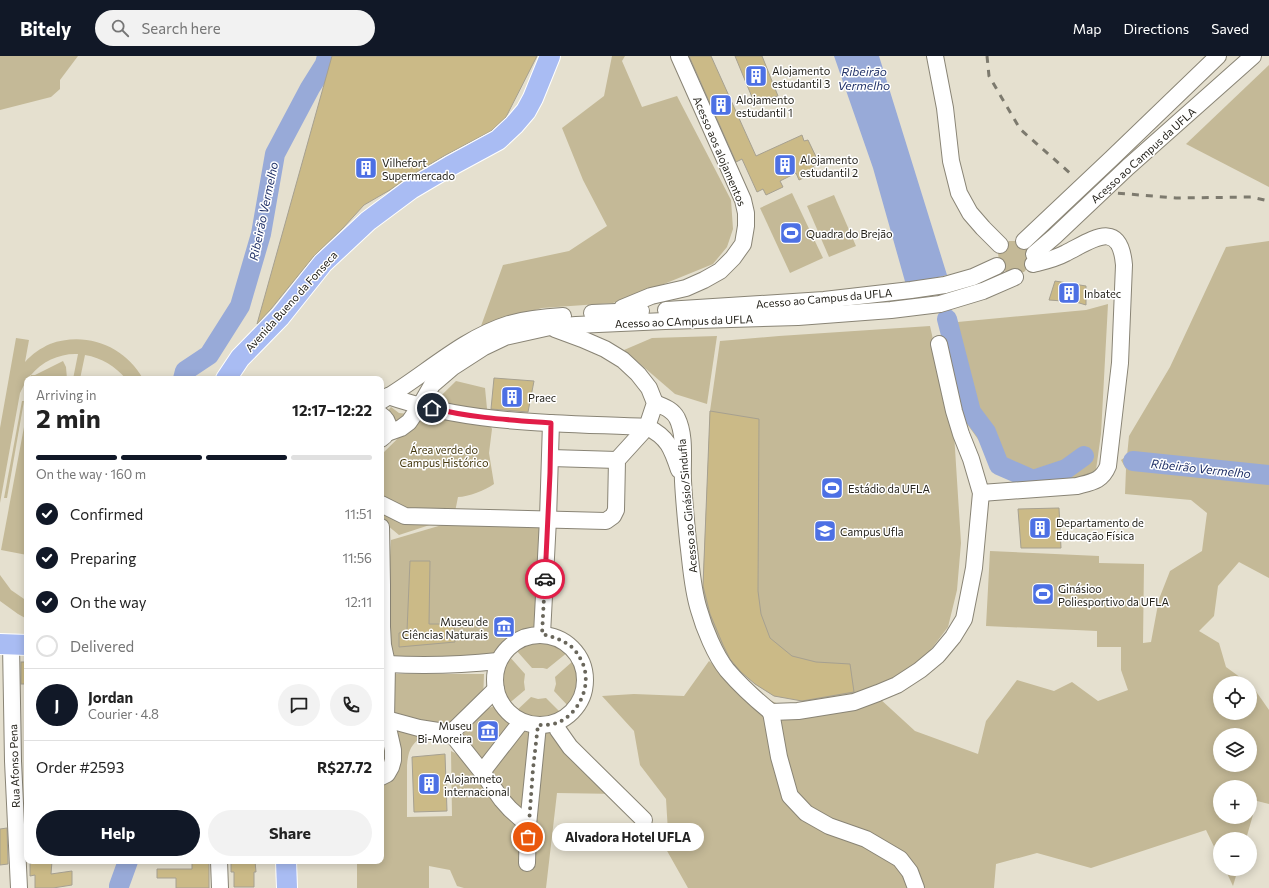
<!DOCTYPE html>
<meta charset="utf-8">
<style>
:root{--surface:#fff;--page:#f2f2f2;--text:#222;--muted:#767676;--line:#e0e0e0;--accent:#111827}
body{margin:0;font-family:Commissioner,sans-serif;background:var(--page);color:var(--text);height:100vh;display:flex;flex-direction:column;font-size:15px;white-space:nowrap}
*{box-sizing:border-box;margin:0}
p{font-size:13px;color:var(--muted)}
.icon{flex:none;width:22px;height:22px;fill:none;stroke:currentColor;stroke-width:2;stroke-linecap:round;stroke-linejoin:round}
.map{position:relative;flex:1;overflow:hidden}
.side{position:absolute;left:24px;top:320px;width:360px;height:488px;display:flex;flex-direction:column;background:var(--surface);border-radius:8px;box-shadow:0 2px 10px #0003}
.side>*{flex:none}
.fabs{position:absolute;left:1213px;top:620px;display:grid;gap:8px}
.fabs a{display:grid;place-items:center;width:44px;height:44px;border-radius:50%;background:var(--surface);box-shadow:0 2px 10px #0003;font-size:20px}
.pin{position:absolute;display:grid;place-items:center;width:34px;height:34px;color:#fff;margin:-17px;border:2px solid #fff;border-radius:50%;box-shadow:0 1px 4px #0007}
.courier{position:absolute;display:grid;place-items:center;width:40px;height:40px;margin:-20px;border:3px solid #e11d48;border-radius:50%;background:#fff;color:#222;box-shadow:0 1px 5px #0007}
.bubble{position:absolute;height:28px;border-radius:14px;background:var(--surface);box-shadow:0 2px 10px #0003;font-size:13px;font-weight:700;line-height:28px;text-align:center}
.headline em{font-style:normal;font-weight:700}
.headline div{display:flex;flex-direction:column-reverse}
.headline{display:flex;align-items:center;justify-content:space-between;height:68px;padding:0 12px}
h1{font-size:26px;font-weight:700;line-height:30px}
.bar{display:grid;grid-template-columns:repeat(4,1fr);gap:6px 4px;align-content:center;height:48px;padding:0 12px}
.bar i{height:5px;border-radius:3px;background:var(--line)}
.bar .on{background:var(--accent)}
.bar p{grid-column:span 4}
.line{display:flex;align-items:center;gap:10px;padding:0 12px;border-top:1px solid var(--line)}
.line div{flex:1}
.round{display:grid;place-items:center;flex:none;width:42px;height:42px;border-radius:21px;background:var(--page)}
ol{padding:0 12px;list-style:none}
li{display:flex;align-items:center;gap:12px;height:44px}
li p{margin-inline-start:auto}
li .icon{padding:4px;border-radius:50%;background:var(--accent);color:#fff;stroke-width:4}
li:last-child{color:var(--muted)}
li i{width:22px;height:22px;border:2px solid var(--line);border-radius:50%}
.action{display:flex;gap:8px;margin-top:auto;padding:8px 12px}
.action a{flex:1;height:46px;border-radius:24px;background:var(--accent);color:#fff;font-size:16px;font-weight:700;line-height:46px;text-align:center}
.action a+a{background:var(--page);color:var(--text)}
header{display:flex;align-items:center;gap:24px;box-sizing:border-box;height:56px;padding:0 20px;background:var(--accent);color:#fff}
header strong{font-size:19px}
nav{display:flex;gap:22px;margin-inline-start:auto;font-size:14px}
.search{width:280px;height:36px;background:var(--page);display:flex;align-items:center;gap:10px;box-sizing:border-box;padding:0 14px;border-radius:22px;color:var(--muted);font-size:15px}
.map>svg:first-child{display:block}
</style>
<header>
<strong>Bitely</strong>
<div class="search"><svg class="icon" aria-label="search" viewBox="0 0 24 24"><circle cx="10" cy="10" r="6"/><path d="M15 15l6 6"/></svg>Search here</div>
<nav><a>Map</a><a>Directions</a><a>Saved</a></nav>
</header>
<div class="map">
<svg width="1269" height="832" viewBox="0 0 1269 832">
<rect width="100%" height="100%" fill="#e5e0cf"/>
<!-- green -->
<g fill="#c4b997" fill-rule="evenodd">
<polygon points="0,0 78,0 60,24 60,33 51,41 0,54"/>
<polygon points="612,0 625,0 622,5 642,51 677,40 731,144 733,173 727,191 713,208 664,228 613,247 542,252 481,270 503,209 569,195 607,170 583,124 562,72 604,40"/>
<polygon points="1269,9 1269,131 1186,88"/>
<polygon points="792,137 823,202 790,217 760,152"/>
<polygon points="834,139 856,190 829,201 807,150"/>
<polygon points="1009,185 1020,185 1030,194 1032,206 1024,216 1009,218 999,209 998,195"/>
<path d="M1269 185V522L1239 506 1218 530 1214 560 1199 575 1219 587 1226 611 1248 627H1220V657H1250V629L1253 631 1269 654V748L1257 745 1246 783H1220V803L1206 774 1091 812 1037 797 996 808 994 832H688L666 793 668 776 666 743 640 709 634 675 602 640 634 638 684 640 709 605 738 630 783 650 816 645H806L774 640 755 628 718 595 702 548 710 355 720 285 779 280 930 270 954 377 961 487 957 534 948 571 923 604 879 642 915 675 978 698 986 665 1017 624 1054 635 1072 626 1098 645 1128 634 1121 614V591H1097V575L986 570 990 495 1099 500V507L1144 508 1143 587 1151 586 1159 543 1170 515 1202 495 1207 457 1191 444 1125 438 1126 413 1121 404 1127 400 1129 380 1170 311 1226 191ZM1220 679H1250V709H1220ZM1220 731H1250V761H1220Z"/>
<polygon points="1108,248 1101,378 1096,414 1081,422 1032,426 1009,422 998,411 962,361 947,267 1086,254"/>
<polygon points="717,280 707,348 675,338 624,294 652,282"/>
<path d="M16 282 29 284 25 306C32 298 41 292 50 288 86 275 125 290 143 323H126C115 310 102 302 85 299L80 323H73L78 298C61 297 42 305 31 319H35L63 305 66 311 67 323H39L35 322 33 323 31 322V319L27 323 20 337 0 447V372Z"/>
<path d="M456 325 485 332 488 363 492 373 489 397 494 428C486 434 468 441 458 441L454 461 399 479 381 464V399Z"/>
<polygon points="22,345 24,345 7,442 4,442"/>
<polygon points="391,351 399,357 409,358 399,368 384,359"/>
<polygon points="27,355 27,499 1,494"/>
<polygon points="442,469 544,470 534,570 489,604 397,607 385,584 391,484"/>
<polygon points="0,519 11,534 27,545 27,563 18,558 0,545"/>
<path d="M534 585C549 586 555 588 568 596L547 613 543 612H532L516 594 527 588Z"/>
<path d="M509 600 525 618 524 626 525 634 506 650C501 639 494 625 499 613 501 608 506 604 509 600Z"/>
<path d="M381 604 385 613 396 618H484L483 645 456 680H461L485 654 494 650 513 673 487 711 455 682 425 677C412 689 409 691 407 709V761L452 760 451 695 455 697 482 716 523 676H539L554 674 619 738 557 737 546 832H464L457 830 450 814 429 810V832H357V805H381Z"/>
<path d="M573 605C583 624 584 635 570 652L554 635 556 628 555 621Z"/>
<path d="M531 641 538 643 546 642 563 659C552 666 538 670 525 664 521 663 517 659 514 657Z"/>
<polygon points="1225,813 1238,813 1233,830"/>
</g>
<!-- water -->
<polygon fill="#98aad8" points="834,0 879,0 947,219 906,229 873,112"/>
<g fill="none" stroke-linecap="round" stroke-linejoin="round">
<!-- river -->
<g stroke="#98aad8" stroke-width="20">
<polyline points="947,263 971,356 986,376 999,409 1033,424 1066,413 1084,400"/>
<polyline points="183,323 185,315 209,299 240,250 261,178 275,98 310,32 325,8 327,0"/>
<polyline points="1133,405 1269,419"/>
<polyline points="119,832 119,830 128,805"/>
</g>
</g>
<!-- building -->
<g fill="#cbba87" stroke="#a6a090">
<polygon points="332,0 537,0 506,61 491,75 444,100 405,123 390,134 364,149 343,172 314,200 271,253 257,268"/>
<polygon points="689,0 711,0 756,100 802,79 804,85 808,84 819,107 813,110 816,116 799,124 796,117 780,125 783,131 766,139 763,133 757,136 742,103 736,106"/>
<polygon points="735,0 762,0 778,40 754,46"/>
<polygon points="1055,225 1086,230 1086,249 1076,246 1049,244"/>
<polygon points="494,322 534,325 528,356 491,353"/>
<polygon points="710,355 759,363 758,535 761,558 770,582 792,600 816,606 850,608 854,636 802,645 774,640 755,628 741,616 730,603 723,589 710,558 703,530"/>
<polygon points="1059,452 1061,492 1021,492 1018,453"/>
<polygon points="410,505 430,505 429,568 454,568 455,586 399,591 399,577 407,575"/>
<rect x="21" y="606" width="6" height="22"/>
<polygon points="445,698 447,755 414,756 412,701"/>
<polygon points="7,772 8,808 0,809 0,773"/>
<polygon points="43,805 52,805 51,818 72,815 72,829 53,832 35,832 35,819 30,820 30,807"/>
<polygon points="231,805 255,805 256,816 254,816 254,831 234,831 234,816 231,816"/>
<polygon points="192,806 209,806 209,832 176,832 176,822 157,822 157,813 192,813"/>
</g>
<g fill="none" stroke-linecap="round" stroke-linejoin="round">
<!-- minor casing -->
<g stroke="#898475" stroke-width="18">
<g id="minor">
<polyline points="935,0 945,52 951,105 959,137 970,157 983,172 1000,189"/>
<polyline points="1024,185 1112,102 1218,0"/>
<polyline points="1034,198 1055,180 1128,111 1253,0"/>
<polyline points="622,252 651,240 686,232 704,224 720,215 733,202 743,188 746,170 746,157 743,144 679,0"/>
<polyline points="666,254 824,244 911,234 945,229 973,221 997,210"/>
<polyline points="592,257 641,255"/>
<path d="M388 340C471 369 561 367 647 371 668 381 672 393 679 414"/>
<path d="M381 345C424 320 461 283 509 268 526 263 545 261 563 260"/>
<path d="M655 347C664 351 672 353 677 362 686 380 682 406 683 425 684 445 686 465 688 485 691 508 692 532 699 554 704 572 715 599 727 614 740 629 755 643 771 656L798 655 854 646 878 637 897 629 920 614 938 599 953 581 964 563 974 512 981 437 971 403 961 378 954 355 939 288"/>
<path d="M381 359C390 365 391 376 381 383"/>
<polyline points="387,377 401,372 409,366 420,350 432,329 453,311 484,291 505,281 550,271 576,269 665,265 798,261 891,254 940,248 983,235 1015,221"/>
<polyline points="551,402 617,404"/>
<path d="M981 437 1077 430C1092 426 1102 425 1108 410L1120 307 1124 209C1120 162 1092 184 1066 197 1055 203 1045 205 1033 208"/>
<polyline points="381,448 405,460 606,465 613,460 616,454 617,404 647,371 655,347 649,332 638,318 623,304 605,293 582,283 555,273"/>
<polyline points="381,471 382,529 382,571 383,589 387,608 386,663 393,694 393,704 391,711 387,718 381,721"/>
<polyline points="542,578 548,463 551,367"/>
<circle cx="540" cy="624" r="45"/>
<polyline points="11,588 13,705 19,832"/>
<path d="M387 608C424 610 461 609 498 605"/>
<polyline points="771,656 779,701 790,740 806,757 829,770 866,783 900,803 910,816 916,832"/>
<polyline points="386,663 419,672 451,677 496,633"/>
<polyline points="556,667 558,674 570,691 644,764"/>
<polyline points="451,677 482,716 502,744 510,753 528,769"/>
<polyline points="482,716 521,666"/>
<polyline points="219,805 220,832"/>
<polyline points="527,807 528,769 538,669"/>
</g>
</g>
<!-- major casing -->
<g stroke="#fff" stroke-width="22">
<g id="major">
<polyline points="226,323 240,302 280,261 323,207 368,165 411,133 450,110 498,84 514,69 526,55 533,42 550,0"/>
<polyline points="0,588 27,589"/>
<polyline points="286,805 287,832"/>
</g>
</g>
<!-- minor -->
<use href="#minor" stroke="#fff" stroke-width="16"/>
<!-- major -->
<use href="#major" stroke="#a9bcf3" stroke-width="20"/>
<!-- rail -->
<g stroke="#7d7a6e" stroke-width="3" stroke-dasharray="7 7" stroke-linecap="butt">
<polyline points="987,0 989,20 1020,73 1071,118"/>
<polyline points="1104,136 1176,142 1251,141 1269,145"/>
</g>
</g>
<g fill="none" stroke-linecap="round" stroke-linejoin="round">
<!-- done -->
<path stroke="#69665b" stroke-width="4" stroke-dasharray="0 7.2" d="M528 781 533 713 538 669C544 669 551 669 557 667 581 657 594 625 580 602 578 599 576 595 573 592 563 584 554 581 542 578L545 523"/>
<!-- route -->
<path stroke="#e11d48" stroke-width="5" d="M432 352C471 362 511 364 551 367L550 417 545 523"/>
</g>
<!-- icons -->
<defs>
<g id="building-square" transform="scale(1.15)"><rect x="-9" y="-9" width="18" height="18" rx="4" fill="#4d70e4" stroke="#fff"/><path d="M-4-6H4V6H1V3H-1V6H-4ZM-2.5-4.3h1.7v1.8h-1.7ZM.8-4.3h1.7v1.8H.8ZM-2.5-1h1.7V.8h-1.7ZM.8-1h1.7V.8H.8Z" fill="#fff"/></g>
<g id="stadium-square" transform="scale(1.15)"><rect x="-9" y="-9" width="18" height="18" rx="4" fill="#4d70e4" stroke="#fff"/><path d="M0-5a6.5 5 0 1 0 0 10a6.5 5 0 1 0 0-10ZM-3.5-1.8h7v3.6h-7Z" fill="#fff"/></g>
<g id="university-square" transform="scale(1.15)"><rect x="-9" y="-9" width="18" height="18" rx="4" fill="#4d70e4" stroke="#fff"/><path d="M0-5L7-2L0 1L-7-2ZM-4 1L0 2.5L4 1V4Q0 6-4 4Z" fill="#fff"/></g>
<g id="museum-square" transform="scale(1.15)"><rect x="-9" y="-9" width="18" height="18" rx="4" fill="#4d70e4" stroke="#fff"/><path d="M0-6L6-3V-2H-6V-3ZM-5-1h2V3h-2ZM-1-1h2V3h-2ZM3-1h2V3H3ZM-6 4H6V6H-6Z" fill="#fff"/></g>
</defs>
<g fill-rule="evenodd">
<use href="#building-square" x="756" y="20"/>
<use href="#building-square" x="721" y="49"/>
<use href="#building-square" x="785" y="109"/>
<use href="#building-square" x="366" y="112"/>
<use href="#stadium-square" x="791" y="177"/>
<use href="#building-square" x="1069" y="237"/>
<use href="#building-square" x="512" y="341"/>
<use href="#stadium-square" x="832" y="432"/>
<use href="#building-square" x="1040" y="472"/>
<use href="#university-square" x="825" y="475"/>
<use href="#stadium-square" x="1043" y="538"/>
<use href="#museum-square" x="504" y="571"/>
<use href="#museum-square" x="488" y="675"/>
<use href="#building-square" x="429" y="728"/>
</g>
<g text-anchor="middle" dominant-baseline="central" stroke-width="3" stroke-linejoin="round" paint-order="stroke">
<!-- poi labels -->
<g font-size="11" fill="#26241d" stroke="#fff" text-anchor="start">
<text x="772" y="14">Alojamento<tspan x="772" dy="13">estudantil 3</tspan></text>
<text x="736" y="43">Alojamento<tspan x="736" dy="13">estudantil 1</tspan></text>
<text x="800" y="103">Alojamento<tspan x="800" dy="13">estudantil 2</tspan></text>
<text x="382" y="106">Vilhefort<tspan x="382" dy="13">Supermercado</tspan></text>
<text x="806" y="177">Quadra do Brejão</text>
<text x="1084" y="237">Inbatec</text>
<text x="528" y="341">Praec</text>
<text x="848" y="432">Estádio da UFLA</text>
<text x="1056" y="466">Departamento de<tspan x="1056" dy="13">Educação Física</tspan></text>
<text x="840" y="475">Campus Ufla</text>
<text x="1058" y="532">Ginásioo<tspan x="1058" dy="13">Poliesportivo da UFLA</tspan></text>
<text x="488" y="565" text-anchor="end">Museu de<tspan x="488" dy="13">Ciências Naturais</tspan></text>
<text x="472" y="669" text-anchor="end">Museu<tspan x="472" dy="13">Bi-Moreira</tspan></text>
<text x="444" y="722">Alojamneto<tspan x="444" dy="13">internacional</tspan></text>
</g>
<!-- street labels -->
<g font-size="11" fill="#26241d" stroke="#fff">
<text transform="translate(720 95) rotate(67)">Acesso aos alojamentos</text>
<text transform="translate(1143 99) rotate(-42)">Acesso ao Campus da UFLA</text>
<text transform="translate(824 242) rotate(-5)">Acesso ao Campus da UFLA</text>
<text transform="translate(291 245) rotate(-48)">Avenida Bueno da Fonseca</text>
<text transform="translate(684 265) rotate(-2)">Acesso ao CAmpus da UFLA</text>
<text transform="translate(687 450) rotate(-95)">Acesso ao Ginásio/Sindufla</text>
<text transform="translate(14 710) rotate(-92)">Rua Afonso Pena</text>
</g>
<!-- park labels -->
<g font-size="11" fill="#43370d" stroke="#fff">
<text x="444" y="393">Área verde do<tspan x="444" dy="13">Campus Histórico</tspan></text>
</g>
<!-- water labels -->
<g font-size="12" font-style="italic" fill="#213269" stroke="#fff">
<text x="864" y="15">Ribeirão<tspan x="864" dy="14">Vermelho</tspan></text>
<text transform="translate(263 155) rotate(-78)">Ribeirão Vermelho</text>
<text transform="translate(1201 412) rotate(6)">Ribeirão Vermelho</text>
</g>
</g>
</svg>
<div class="fabs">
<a><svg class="icon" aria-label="locate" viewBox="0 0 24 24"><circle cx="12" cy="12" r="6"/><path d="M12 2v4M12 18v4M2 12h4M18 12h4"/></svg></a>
<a><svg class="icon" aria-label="layers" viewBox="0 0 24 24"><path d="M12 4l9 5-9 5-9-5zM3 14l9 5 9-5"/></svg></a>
<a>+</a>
<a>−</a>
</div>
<div class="pin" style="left:528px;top:781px;background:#ea580c"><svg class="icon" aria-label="bag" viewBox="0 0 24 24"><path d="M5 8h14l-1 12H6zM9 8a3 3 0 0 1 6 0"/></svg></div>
<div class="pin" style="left:432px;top:352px;background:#1f2937"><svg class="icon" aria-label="home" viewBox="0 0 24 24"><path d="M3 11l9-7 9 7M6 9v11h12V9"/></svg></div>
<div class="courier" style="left:545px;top:523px"><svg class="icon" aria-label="car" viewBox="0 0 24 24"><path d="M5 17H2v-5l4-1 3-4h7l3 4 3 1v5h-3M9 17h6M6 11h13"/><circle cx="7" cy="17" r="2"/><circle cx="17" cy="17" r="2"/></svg></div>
<div class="bubble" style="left:552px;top:767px;width:152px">Alvadora Hotel UFLA</div>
<section class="side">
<div class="headline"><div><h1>2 min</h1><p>Arriving in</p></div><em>12:17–12:22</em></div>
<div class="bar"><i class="on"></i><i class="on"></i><i class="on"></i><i></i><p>On the way · 160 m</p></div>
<ol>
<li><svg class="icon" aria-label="check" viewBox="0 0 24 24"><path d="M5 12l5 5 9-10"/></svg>Confirmed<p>11:51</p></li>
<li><svg class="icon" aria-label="check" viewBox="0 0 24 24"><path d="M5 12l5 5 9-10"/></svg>Preparing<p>11:56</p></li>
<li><svg class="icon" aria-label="check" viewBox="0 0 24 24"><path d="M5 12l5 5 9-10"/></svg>On the way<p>12:11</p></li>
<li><i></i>Delivered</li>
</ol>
<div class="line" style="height:72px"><b class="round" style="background:var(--accent);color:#fff">J</b><div><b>Jordan</b><p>Courier · 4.8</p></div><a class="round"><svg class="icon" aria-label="chat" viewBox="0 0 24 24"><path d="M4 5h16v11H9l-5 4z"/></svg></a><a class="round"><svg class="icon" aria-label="phone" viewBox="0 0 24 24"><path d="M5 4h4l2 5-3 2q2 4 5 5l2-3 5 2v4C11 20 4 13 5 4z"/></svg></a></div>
<div class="line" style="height:52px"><div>Order #2593</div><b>R$27.72</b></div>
<div class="action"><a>Help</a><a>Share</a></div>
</section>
</div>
